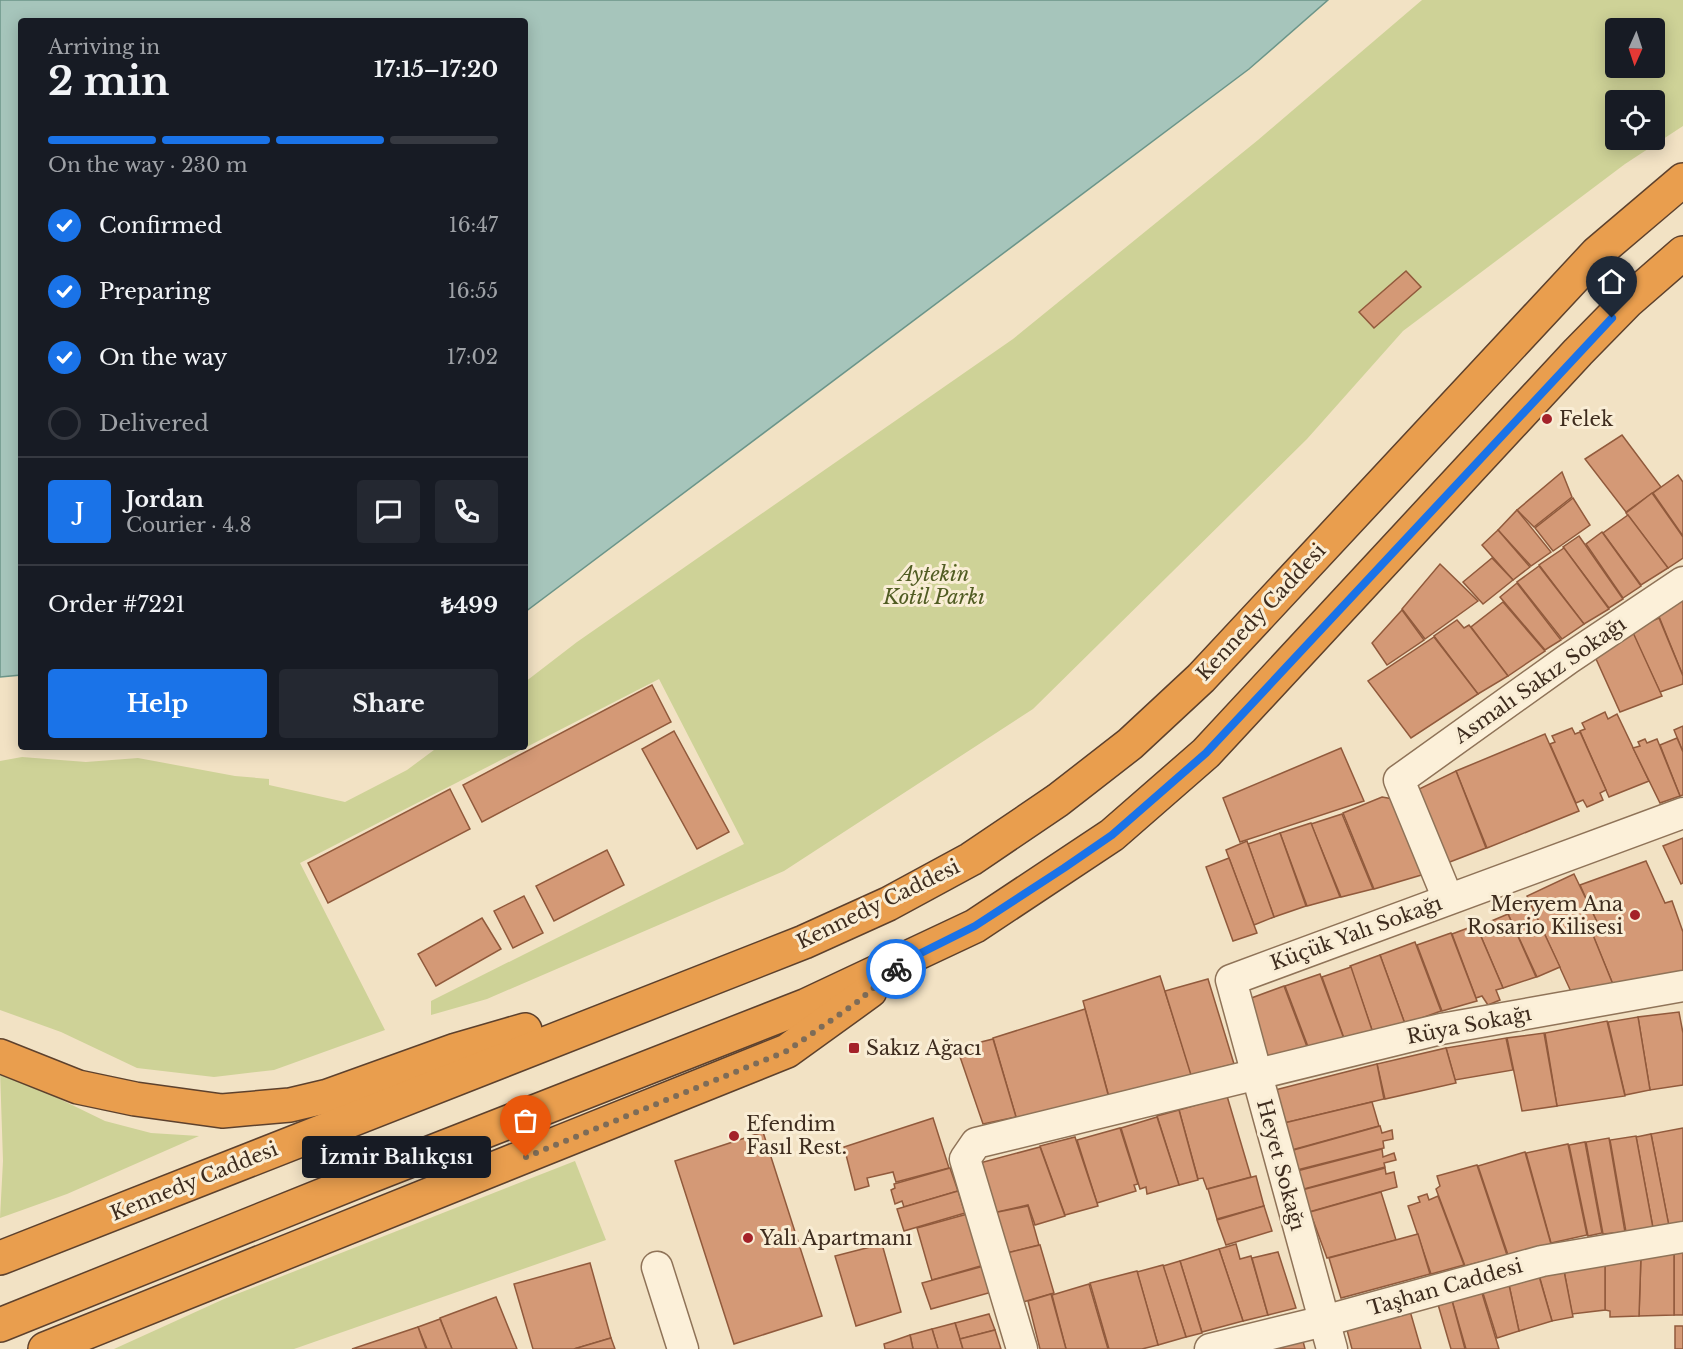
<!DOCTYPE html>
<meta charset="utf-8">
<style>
:root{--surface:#171b24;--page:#242831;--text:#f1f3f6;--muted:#9ea1a6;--line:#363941;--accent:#1a73e8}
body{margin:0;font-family:"Libre Baskerville",serif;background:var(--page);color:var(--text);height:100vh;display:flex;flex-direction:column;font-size:22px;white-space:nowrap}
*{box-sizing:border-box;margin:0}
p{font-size:20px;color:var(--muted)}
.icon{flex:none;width:33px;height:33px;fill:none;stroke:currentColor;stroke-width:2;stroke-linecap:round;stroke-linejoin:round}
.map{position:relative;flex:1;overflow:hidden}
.sheet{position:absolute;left:18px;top:18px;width:510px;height:732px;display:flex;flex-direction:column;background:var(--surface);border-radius:6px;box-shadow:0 3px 15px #0003}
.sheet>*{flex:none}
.needle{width:39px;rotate:183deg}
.buttons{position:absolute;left:1605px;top:18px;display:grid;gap:12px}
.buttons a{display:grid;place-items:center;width:60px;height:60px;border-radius:6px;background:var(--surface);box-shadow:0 3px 15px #0003;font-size:30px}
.pin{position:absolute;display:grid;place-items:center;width:51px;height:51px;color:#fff;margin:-62px -26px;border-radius:50% 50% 50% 0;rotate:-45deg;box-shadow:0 0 6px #0007}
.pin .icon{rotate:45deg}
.courier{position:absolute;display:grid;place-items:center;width:60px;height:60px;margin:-30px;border:4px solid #1a73e8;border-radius:50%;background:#fff;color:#222;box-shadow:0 2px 8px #0007}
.bubble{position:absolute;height:42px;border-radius:6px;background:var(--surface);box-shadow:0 3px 15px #0003;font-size:20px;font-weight:800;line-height:42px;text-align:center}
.head em{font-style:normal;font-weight:800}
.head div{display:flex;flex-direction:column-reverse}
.head{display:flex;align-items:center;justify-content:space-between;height:102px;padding:0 30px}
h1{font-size:39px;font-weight:800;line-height:45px}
.bar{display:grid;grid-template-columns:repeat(4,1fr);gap:9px 6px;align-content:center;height:72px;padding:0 30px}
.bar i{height:8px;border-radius:4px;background:var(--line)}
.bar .selected{background:var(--accent)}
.bar p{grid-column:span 4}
.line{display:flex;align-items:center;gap:15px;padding:0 30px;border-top:2px solid var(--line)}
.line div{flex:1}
.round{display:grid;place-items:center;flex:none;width:63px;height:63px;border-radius:6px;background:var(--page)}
ol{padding:0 30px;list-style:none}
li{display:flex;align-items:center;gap:18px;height:66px}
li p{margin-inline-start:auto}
li .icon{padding:6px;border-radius:50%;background:var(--accent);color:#fff;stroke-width:4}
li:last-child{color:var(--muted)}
li i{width:33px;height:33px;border:3px solid var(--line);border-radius:50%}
.cta{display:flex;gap:12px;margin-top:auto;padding:12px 30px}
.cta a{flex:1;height:69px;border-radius:6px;background:var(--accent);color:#fff;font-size:24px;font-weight:800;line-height:69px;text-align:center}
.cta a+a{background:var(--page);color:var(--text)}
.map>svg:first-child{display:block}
</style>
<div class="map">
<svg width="1683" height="1349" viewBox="0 0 1683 1349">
<rect width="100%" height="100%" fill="#f2e2c4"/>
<!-- green -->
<g fill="#ced297" fill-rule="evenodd">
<path d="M1422 0H1683V126L1625 164 1403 331 1307 439 1033 709 784 871 487 999 431 1015V1001L744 844 659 679 300 863 385 1030 274 1070 214 1077 137 1068 61 1032 0 1010V761L22 757 86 762 138 758 235 776 269 779V785L345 802 407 770 438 747H525V682L577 642 1013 339 1258 140ZM1616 28H1654V68H1616ZM1616 100H1654V140H1616Z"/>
<polygon points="0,1070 105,1121 151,1133 199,1136 67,1194 0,1218 3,1161"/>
<polygon points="575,1161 606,1240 294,1349 114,1349 224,1299"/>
</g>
<!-- water -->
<polygon fill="#a6c5bb" stroke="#6c9589" stroke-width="1.5" points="0,0 1328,0 1249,69 525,612 525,21 21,21 21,675 0,677"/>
<!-- building -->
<g fill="#d49976" stroke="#915a3c" stroke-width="1.5">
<polygon points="1406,271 1421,287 1374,328 1359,312"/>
<polygon points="1622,435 1661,487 1626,512 1585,459"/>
<polygon points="1562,472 1572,497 1534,527 1517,510"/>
<polygon points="1678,475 1683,482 1683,536 1653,493"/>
<polygon points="1652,493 1683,537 1683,558 1668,568 1626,513"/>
<polygon points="1573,498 1590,525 1553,551 1535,528"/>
<polygon points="1517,510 1551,552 1531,566 1498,530"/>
<polygon points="1628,515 1668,568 1641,585 1603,533"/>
<polygon points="1498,530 1530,567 1513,580 1482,545"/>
<polygon points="1602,532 1641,586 1623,598 1586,544"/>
<polygon points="1579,536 1623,599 1609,608 1563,547"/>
<polygon points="1564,548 1609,609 1584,624 1539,565"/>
<polygon points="1492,558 1513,580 1483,604 1463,582"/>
<polygon points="1440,564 1478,601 1425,639 1402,609"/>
<polygon points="1539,566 1584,624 1562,639 1517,582"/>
<polygon points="1517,583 1561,640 1545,650 1500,597"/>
<polygon points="1683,599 1683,676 1656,609"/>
<polygon points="1503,602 1545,651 1508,676 1471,627"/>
<polygon points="1402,610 1424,640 1387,665 1372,643"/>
<polygon points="1659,618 1683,676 1683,684 1660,692 1631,630"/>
<polygon points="1457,620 1464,628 1469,625 1508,676 1478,694 1434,636"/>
<polygon points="1630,626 1662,696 1620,712 1592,650"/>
<polygon points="1434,637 1478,694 1411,738 1368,681"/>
<polygon points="652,685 671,722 482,822 463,785"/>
<polygon points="1605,712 1608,719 1617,714 1649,781 1609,797 1580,731 1585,729 1582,723"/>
<polygon points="1683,726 1683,752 1674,730"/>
<polygon points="1572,728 1575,734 1580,732 1606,790 1600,793 1603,800 1587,807 1583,800 1576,803 1550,744 1555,742 1552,736"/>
<polygon points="674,731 729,832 697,849 642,749"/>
<polygon points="1545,734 1579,811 1487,848 1456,771"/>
<polygon points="1677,738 1683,752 1683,795 1680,796 1660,745"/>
<polygon points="1645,739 1647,743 1657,739 1680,796 1660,803 1633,748 1640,746 1638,742"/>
<polygon points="1341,748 1364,801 1240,842 1223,798"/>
<polygon points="1456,771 1486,848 1442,865 1413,792"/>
<polygon points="450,789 470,829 328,903 308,863"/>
<polygon points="1382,797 1393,799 1425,874 1374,889 1343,813"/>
<polygon points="1342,814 1373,889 1341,897 1311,824"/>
<polygon points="1311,823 1340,897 1307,906 1280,833"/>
<polygon points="1280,833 1306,906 1274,917 1248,844"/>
<polygon points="1683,838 1683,883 1681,884 1663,846"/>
<polygon points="1247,841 1274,917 1254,925 1226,850"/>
<polygon points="607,850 624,885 554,921 536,886"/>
<polygon points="1229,858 1257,933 1233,941 1206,867"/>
<polygon points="1646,861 1665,903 1672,901 1683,932 1683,973 1614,987 1591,931 1599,927 1580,885"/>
<polygon points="1574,874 1599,926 1591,930 1614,987 1573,996 1527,896"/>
<polygon points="524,896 543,933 513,948 494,911"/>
<polygon points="1531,905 1560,967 1537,977 1508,914"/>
<polygon points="1508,914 1536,977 1503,988 1477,927"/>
<polygon points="482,918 501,949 436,986 418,954"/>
<polygon points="1476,925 1503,988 1496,990 1500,1000 1488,1005 1482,996 1476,998 1452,934"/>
<polygon points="1451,933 1477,1001 1442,1011 1417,945"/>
<polygon points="1415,942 1441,1011 1405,1024 1380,955"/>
<polygon points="1380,955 1405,1024 1373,1033 1350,966"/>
<polygon points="1351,967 1373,1033 1345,1041 1322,977"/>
<polygon points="1320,974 1344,1039 1310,1052 1285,986"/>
<polygon points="1160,976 1193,1079 1110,1101 1083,1001"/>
<polygon points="1208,979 1234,1064 1191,1075 1165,991"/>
<polygon points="1284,986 1309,1052 1270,1061 1246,1000"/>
<polygon points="1085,1009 1109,1098 1018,1124 993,1038"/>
<polygon points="1679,1012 1683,1033 1683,1085 1650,1090 1638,1017"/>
<polygon points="1638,1017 1650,1090 1625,1095 1608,1022"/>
<polygon points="1607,1021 1625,1096 1557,1106 1545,1033"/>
<polygon points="1544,1033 1557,1106 1522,1111 1507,1038"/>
<polygon points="1506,1038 1513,1070 1455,1080 1446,1048"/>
<polygon points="993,1039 1016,1117 983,1124 957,1048"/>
<polygon points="1446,1048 1456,1083 1385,1099 1377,1064"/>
<polygon points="1377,1064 1384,1099 1280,1124 1271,1091"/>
<polygon points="1227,1096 1251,1177 1207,1189 1203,1178 1198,1179 1179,1110"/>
<polygon points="1372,1102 1379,1126 1288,1151 1280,1124"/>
<polygon points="1179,1110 1198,1180 1179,1185 1157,1116"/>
<polygon points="1157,1117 1179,1185 1147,1194 1146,1187 1140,1189 1121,1128"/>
<polygon points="933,1118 949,1168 896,1182 893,1172 867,1178 869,1186 855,1190 844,1147"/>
<polygon points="1380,1126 1382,1133 1392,1130 1393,1139 1383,1141 1384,1148 1297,1170 1290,1151"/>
<polygon points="1120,1128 1138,1184 1134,1185 1136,1191 1097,1203 1077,1140"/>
<polygon points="1683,1128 1683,1225 1669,1227 1651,1134"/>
<polygon points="763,1132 822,1316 734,1344 675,1161"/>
<polygon points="1651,1134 1669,1226 1653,1228 1636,1137"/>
<polygon points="1636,1136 1653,1228 1626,1232 1610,1140"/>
<polygon points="1075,1137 1098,1206 1065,1215 1040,1146"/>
<polygon points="1609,1138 1625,1232 1603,1234 1586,1142"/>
<polygon points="1585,1142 1602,1233 1588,1236 1569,1145"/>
<polygon points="1568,1144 1587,1235 1551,1243 1526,1153"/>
<polygon points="1040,1147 1065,1216 1035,1225 1028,1205 993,1213 976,1164"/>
<polygon points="1382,1149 1383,1157 1394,1153 1396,1160 1384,1163 1385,1167 1304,1189 1297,1171"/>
<polygon points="1525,1152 1551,1244 1508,1255 1478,1166"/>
<polygon points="1477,1165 1507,1255 1465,1266 1436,1189 1440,1186 1437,1176"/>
<polygon points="950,1168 958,1191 904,1207 902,1201 895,1204 891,1190 895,1188 894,1184"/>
<polygon points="1385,1168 1386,1174 1394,1172 1397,1187 1309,1212 1302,1190"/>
<polygon points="1256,1176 1264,1206 1217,1219 1208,1189"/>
<polygon points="958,1191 965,1213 904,1231 897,1209"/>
<polygon points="1381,1192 1396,1240 1327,1258 1310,1212"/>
<polygon points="1427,1194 1429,1200 1438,1196 1464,1265 1431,1274 1408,1206 1420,1202 1418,1197"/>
<polygon points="1028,1206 1039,1245 1007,1253 993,1213"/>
<polygon points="1264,1206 1272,1231 1226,1245 1217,1220"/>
<polygon points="971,1213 984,1265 932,1280 917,1228"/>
<polygon points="1418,1234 1430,1274 1341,1298 1329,1258"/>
<polygon points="882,1244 901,1312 856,1326 835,1256"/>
<polygon points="1236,1244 1240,1259 1251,1256 1268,1315 1243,1321 1219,1249"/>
<polygon points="1040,1245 1054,1293 1023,1302 1007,1253"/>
<polygon points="1219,1249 1243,1321 1202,1332 1180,1261"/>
<polygon points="1278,1252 1296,1308 1268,1315 1252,1258"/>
<polygon points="1683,1252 1683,1315 1674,1315 1674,1253"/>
<polygon points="1674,1253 1674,1315 1639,1316 1641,1255"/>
<polygon points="1641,1256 1639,1316 1610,1317 1610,1311 1605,1310 1605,1264"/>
<polygon points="1180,1261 1202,1333 1186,1337 1163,1266"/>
<polygon points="590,1263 611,1338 574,1349 533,1349 514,1284"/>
<polygon points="1605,1264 1605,1310 1572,1314 1564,1271"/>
<polygon points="1163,1265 1186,1337 1158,1345 1137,1272"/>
<polygon points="984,1266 992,1292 931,1309 922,1283"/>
<polygon points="1137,1271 1158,1345 1142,1349 1109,1349 1090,1283"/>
<polygon points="1564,1271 1573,1317 1552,1321 1539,1275"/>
<polygon points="1539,1276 1552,1321 1519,1331 1509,1285"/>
<polygon points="1089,1284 1108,1349 1066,1349 1052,1295"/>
<polygon points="1509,1285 1519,1331 1497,1338 1482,1290"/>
<polygon points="1481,1290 1499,1349 1466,1349 1451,1297"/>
<polygon points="1051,1294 1066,1349 1040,1349 1028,1301"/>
<polygon points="496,1297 517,1349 452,1349 440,1318"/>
<polygon points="1451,1297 1465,1349 1451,1349 1437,1301"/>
<polygon points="1410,1311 1421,1349 1352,1349 1347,1330"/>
<polygon points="989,1314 995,1330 960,1339 955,1323"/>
<polygon points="440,1319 452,1349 427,1349 418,1327"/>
<polygon points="955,1323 963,1349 938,1349 932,1329"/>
<rect x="1675" y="1326" width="8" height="23"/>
<polygon points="418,1327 426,1349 352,1349"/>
<polygon points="932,1329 938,1349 913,1349 910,1335"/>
<polygon points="995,1330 1001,1349 963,1349 960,1339"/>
<polygon points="910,1335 913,1349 885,1349 884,1344"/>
<polygon points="611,1338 615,1349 574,1349"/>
<polygon points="1303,1341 1305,1349 1275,1349"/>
</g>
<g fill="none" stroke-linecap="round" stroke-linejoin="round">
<!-- minor casing -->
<g stroke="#8f7358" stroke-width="33">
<g id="minor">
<polyline points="1448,899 1399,780 1568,659 1683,582"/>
<polyline points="657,1267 683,1349"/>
<polyline points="1022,1349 965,1159 976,1143 1441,1029 1683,986"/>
<polyline points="1210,1349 1324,1321 1542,1261 1683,1237"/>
<polyline points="1332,1349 1231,980 1683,813"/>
</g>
</g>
<!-- highway casing -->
<g stroke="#5d412d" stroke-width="36">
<g id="highway">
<polyline points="0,1056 78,1087 135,1099 222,1111 290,1105 328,1096 456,1050 525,1030"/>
<polyline points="0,1258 804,942 888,904 971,859 1058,800 1130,744 1201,678 1597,253 1683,180"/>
<polyline points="0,1325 368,1177 807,1005 975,926 1112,835 1206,753 1578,352 1628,301 1683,253"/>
<polyline points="45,1349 787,1051 870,991"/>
</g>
</g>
<!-- minor -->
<use href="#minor" stroke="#fcf0d9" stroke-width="30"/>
<!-- highway -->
<use href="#highway" stroke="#e99e4e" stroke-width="33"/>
</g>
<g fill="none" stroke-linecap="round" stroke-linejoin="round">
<!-- done -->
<polyline stroke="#7d6c58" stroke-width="6" stroke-dasharray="0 10.8" points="526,1157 787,1051 856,1003 896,969"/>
<!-- route -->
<polyline stroke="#1a73e8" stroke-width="8" points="896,969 905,961 975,926 1064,868 1112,835 1206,753 1612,318"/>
</g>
<!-- markers -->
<g fill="#a42229" stroke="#f9edd5" stroke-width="2">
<circle cx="1547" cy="419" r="6"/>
<circle cx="1635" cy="915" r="6"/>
<rect x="848" y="1042" width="12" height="12" rx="3"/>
<circle cx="734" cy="1136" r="6"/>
<circle cx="748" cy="1238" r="6"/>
</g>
<g text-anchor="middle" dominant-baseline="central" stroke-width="6" stroke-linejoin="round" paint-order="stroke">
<!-- poi labels -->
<g font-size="20" fill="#3e2c1e" stroke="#f9edd5" text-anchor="start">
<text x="1559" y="419">Felek</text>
<text x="1623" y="904" text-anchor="end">Meryem Ana<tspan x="1623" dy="23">Rosario Kilisesi</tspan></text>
<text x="866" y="1048">Sakız Ağacı</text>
<text x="746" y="1124">Efendim<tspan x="746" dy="23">Fasıl Rest.</tspan></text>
<text x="760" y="1238">Yalı Apartmanı</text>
</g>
<!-- park labels -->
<g font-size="20" font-style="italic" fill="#505c22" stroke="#f9edd5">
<text x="934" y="574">Aytekin<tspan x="934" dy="23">Kotil Parkı</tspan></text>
</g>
<!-- street labels -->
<g font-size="20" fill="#3e2c1e" stroke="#f9edd5">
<text transform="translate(1261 612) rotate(-47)">Kennedy Caddesi</text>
<text transform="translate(1540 680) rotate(-35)">Asmalı Sakız Sokağı</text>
<text transform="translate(878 904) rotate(-26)">Kennedy Caddesi</text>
<text transform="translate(1356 933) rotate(-20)">Küçük Yalı Sokağı</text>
<text transform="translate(1469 1025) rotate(-11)">Rüya Sokağı</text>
<text transform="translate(1281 1165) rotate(75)">Heyet Sokağı</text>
<text transform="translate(194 1181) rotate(-22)">Kennedy Caddesi</text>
<text transform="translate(1445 1287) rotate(-16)">Taşhan Caddesi</text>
</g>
</g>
</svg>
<div class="buttons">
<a><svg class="needle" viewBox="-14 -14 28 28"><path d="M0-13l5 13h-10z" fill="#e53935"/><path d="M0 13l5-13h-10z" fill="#9ea1a6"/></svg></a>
<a><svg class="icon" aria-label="locate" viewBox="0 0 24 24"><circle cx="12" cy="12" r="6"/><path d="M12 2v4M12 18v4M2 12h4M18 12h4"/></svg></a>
</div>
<div class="pin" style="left:526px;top:1157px;background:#ea580c"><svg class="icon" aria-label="bag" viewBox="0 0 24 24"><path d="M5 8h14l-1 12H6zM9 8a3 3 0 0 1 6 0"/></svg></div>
<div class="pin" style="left:1612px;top:318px;background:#1f2937"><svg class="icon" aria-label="home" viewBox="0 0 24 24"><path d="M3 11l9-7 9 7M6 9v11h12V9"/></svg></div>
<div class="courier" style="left:896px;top:969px"><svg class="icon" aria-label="bike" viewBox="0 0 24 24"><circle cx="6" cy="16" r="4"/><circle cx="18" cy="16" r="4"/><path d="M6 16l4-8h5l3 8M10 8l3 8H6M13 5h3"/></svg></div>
<div class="bubble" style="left:302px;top:1136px;width:189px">İzmir Balıkçısı</div>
<section class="sheet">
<div class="head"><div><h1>2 min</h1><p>Arriving in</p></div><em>17:15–17:20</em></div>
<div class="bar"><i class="selected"></i><i class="selected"></i><i class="selected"></i><i></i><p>On the way · 230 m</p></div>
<ol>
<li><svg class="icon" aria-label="check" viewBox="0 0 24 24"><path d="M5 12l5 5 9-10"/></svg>Confirmed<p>16:47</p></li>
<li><svg class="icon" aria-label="check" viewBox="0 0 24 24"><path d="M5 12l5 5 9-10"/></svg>Preparing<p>16:55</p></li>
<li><svg class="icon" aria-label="check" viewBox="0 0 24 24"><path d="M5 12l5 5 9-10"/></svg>On the way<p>17:02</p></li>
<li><i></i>Delivered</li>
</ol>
<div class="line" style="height:108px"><b class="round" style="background:var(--accent);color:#fff">J</b><div><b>Jordan</b><p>Courier · 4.8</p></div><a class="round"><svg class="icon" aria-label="chat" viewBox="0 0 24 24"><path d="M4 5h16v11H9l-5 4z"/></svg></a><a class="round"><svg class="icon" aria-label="phone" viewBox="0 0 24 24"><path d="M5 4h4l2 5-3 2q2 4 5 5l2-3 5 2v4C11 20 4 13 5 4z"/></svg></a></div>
<div class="line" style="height:78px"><div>Order #7221</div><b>₺499</b></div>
<div class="cta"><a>Help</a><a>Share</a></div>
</section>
</div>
